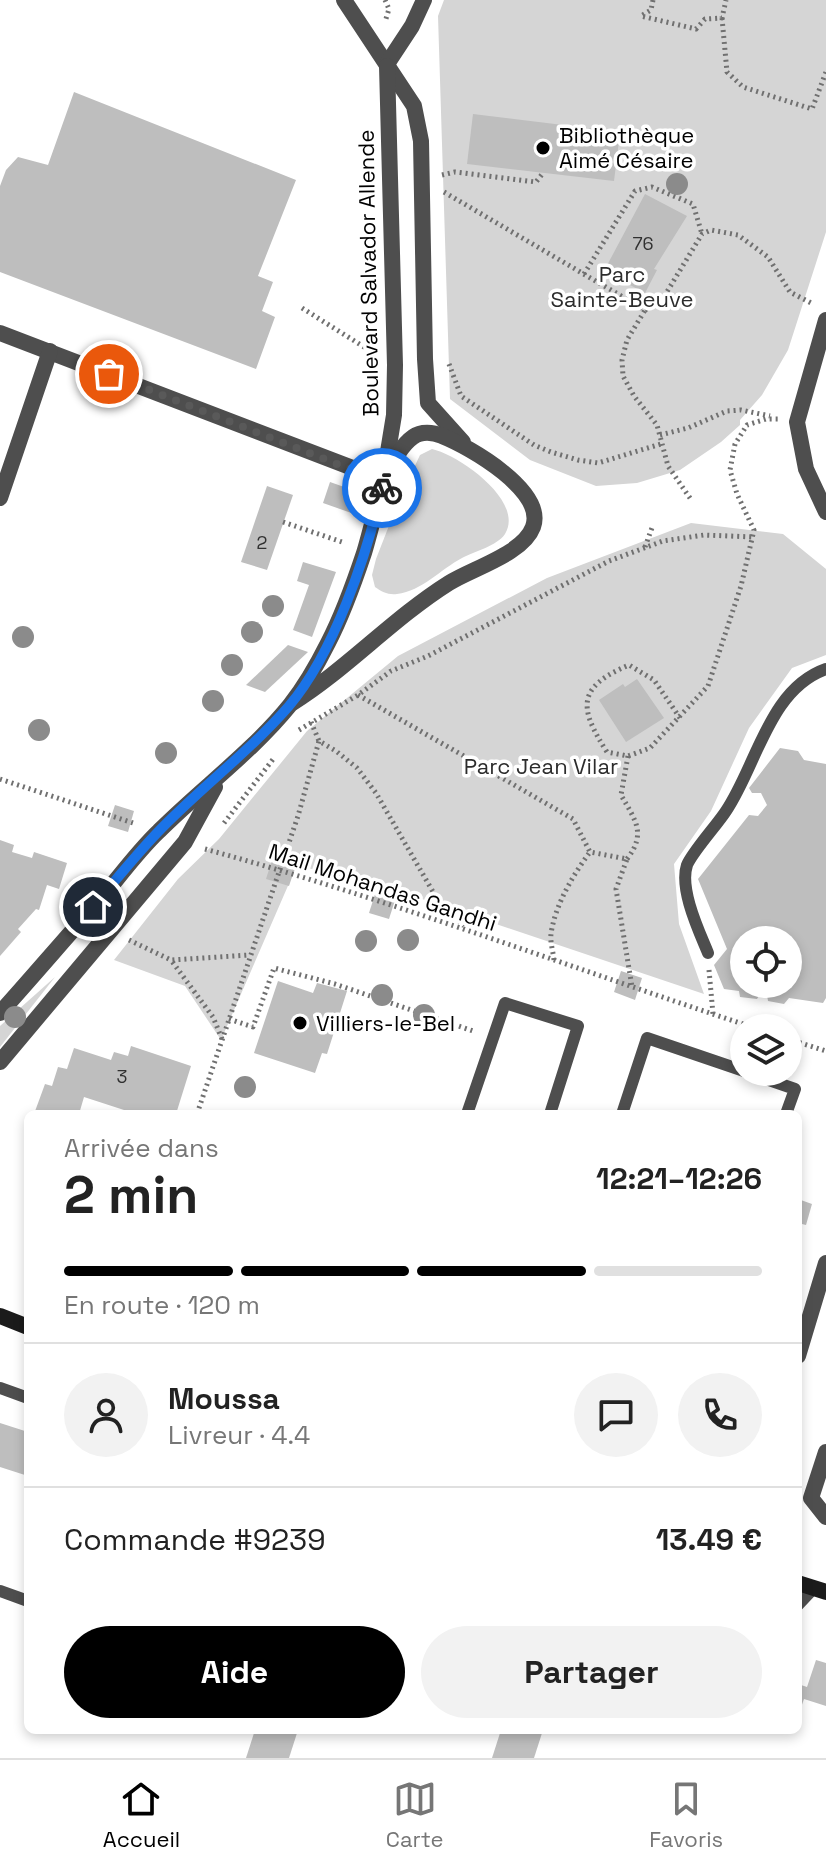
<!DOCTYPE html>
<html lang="fr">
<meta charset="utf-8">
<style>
:root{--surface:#fff;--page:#f2f2f2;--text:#222;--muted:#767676;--line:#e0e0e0;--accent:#000}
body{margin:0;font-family:"Space Grotesk",sans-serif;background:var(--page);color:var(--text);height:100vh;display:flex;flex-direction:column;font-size:30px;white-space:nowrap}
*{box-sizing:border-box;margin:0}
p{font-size:26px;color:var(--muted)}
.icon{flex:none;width:44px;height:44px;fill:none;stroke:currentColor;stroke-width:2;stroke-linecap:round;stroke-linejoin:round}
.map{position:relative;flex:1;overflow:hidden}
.drawer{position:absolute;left:24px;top:1110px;width:778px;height:624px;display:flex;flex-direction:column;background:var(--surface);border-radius:12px;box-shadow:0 4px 12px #0003}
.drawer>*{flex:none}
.fabs{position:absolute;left:730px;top:926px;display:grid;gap:16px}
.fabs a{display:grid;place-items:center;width:72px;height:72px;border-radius:50%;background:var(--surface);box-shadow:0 4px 12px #0003;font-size:40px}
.pin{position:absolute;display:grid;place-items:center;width:68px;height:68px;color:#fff;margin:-34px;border:4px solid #fff;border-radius:50%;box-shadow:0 2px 8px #0007}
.courier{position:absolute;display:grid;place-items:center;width:80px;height:80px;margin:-40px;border:6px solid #1a73e8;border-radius:50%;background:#fff;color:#222;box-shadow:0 2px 10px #0007}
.head em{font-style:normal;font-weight:600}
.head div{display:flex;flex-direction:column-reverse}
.head{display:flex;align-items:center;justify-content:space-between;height:136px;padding:0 40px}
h1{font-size:52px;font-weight:600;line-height:60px}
.bar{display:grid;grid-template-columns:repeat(4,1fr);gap:12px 8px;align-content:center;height:96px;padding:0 40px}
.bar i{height:10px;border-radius:6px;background:var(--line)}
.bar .on{background:var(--accent)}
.bar p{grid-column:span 4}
.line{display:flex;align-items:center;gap:20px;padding:0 40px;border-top:2px solid var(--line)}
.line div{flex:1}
.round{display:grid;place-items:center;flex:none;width:84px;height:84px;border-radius:42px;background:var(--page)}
.action{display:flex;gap:16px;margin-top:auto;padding:16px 40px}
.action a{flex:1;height:92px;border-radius:48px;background:var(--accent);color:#fff;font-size:32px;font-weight:600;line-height:92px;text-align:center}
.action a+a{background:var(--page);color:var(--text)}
.menu{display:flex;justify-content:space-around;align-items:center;height:112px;border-top:2px solid var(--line);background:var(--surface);font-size:22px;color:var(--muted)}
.menu a{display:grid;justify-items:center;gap:4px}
.menu .on{color:var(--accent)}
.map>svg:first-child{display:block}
</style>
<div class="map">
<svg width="826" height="1758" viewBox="0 0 826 1758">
<rect width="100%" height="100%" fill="#fff"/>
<!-- green -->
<g fill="#d5d5d5">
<polygon points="444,0 826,0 826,232 788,350 762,395 740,420 740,425 721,442 680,470 637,483 596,486 530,460 450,399 438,16"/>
<path d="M432 449C459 455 525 501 505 534 497 546 475 551 462 558 441 569 422 591 397 594 388 595 382 592 375 587L372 575 376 559 399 500 420 455Z"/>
<polygon points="691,523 783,534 826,569 826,655 792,668 749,728 711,811 674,864 679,924 704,994 419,898 297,865 221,1040 185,986 114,960 178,879 219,839 307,731 398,656 547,578"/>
<polygon points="55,977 0,1047 0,1026"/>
</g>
<!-- building -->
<g fill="#bebebe" fill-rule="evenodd">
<polygon points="74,92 296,180 258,276 273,282 262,311 275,317 256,369 0,272 0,186 6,170 18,157 48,165"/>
<polygon points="473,114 620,132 614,181 467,164"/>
<polygon points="645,194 687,216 654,269 657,270 645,293 604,271"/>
<polygon points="330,482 364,494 357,515 323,503"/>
<polygon points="267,486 293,495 267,570 241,562"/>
<polygon points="303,562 336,572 312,637 293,630 309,585 297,581"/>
<polygon points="288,645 308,652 265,692 246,685"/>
<polygon points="637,679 664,718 626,742 599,700 623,684 625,687"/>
<path d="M780 748 798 751 804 760 826 764V998L823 1003 789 998 784 1004 768 1001 767 995 760 994 757 999 740 997 739 991 724 989 714 965 727 949 698 879 749 815 758 816 767 805 761 793H752L749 788ZM744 940H788V984H744Z"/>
<polygon points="115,805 134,811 128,832 108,826"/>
<polygon points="0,840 14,845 12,852 32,858 34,852 67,863 59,889 47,885 39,910 36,909 18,929 21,932 0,956"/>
<polygon points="273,857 296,865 289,886 266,879"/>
<polygon points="376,891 396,897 389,919 369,913"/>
<polygon points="621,971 642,978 635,1000 614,992"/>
<polygon points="278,981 313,993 317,983 347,991 327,1054 322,1053 315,1073 254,1053"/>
<polygon points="131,1046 191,1066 176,1114 123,1114 124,1110 84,1097 79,1114 34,1114 45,1084 52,1086 58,1067 67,1069 74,1048 111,1060 114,1052 128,1056"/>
<polygon points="798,1199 812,1204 806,1225 798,1223"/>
<polygon points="0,1423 28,1432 28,1476 0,1467"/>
<polygon points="816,1660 826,1663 826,1706 804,1699 798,1716 798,1684 807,1687"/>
<polygon points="255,1730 298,1730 289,1758 246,1758"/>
<polygon points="501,1730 543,1730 534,1758 492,1758"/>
</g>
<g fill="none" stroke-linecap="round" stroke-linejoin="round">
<!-- path -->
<g stroke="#707070" stroke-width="5" stroke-dasharray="2 4" stroke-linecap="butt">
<polyline points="385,0 389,9 385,22"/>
<polyline points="653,0 651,10 641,16 696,29 705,19 722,18 726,0"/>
<polyline points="722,18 727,72 743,87 812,109 826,72"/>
<polyline points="442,175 455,172 536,182 543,173"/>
<polyline points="444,192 645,310 627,340 622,360 623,376 634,396 657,425 668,466 692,501"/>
<polyline points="584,274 635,191 652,187 693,204 702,234"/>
<polyline points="302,308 372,352"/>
<polyline points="645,310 662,300 702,234 711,230 738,235 768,257 790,292 813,304"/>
<polyline points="449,364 461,396 534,445 551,452 578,460 598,463 661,444"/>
<polyline points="660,435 688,428 727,411 741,410 770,416"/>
<polyline points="283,522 345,543"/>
<polyline points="645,547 653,525"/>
<polyline points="358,695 573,819 590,852 627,859 616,889 632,987"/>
<path d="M680 718 654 680 629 665C577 687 578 707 607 752L628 756 650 748 708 686 741 586 754 530 737 494 730 470 735 444 747 425 766 419H778"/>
<polyline points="311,722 319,741"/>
<polyline points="299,730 358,695 391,671 428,656 609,561 663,541 704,535 753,537"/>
<polyline points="0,779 136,824"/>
<polyline points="224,823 274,758"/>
<path d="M205 849C392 900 572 968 755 1028"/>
<path d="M627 859C647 833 635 820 621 795L628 756"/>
<polyline points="129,940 171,960"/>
<path d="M554 960C553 951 550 942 551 934 555 905 573 875 590 852"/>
<polyline points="709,970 713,1014"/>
<polyline points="229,1019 253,1027 274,968 335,984 476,1032"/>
<polyline points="222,1039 213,1017 171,960 250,955"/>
<polyline points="788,1039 826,1051"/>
<polyline points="197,1114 298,816 319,741 336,751 357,768 376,793 436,897 464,926"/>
</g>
<!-- service -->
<g stroke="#4e4e4e" stroke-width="12">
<path d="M708 953C699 931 679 889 687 865 693 851 717 825 726 811 757 765 769 689 826 669"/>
<polyline points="746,1072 795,1089 786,1114"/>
<polyline points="467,1114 505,1003 578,1026 550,1114"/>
<polyline points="622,1114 647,1038 744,1071"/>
<polyline points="0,1388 28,1398"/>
<polyline points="0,1591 28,1601"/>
<polyline points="798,1605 814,1588"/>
</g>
<!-- minor -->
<g stroke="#4e4e4e" stroke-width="16">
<polyline points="344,0 414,106 421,141 425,359 428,403 463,442"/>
<polyline points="387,64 412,26 424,0"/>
<polyline points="826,320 797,422 806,469 826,512"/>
<polyline points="0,333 384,480"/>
<polyline points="385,470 394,415 395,365 387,66"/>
<polyline points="0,498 50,351"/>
<path d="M0 1013C35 974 69 934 104 895 122 873 139 850 159 831 202 788 252 752 290 705 305 686 318 663 328 643 343 614 354 583 364 553 374 521 385 457 413 437 421 431 433 432 442 436 470 447 546 491 533 527 523 554 473 568 449 583 392 619 347 669 291 704"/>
<polyline points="0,1062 185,842 215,787"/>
<polyline points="798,1356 826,1263"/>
<polyline points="826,1452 811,1498 826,1517"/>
</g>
<!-- secondary -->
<g stroke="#1b1b1b" stroke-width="16">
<polyline points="0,1316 28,1327"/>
<polyline points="798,1583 826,1592"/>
</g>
</g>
<!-- trees -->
<g fill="#8b8b8b">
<circle cx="677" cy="184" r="11"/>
<circle cx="273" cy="606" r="11"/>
<circle cx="252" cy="632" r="11"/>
<circle cx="23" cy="637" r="11"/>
<circle cx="232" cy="665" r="11"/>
<circle cx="213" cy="701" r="11"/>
<circle cx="39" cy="730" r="11"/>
<circle cx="166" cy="753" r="11"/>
<circle cx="408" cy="940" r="11"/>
<circle cx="366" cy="941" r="11"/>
<circle cx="382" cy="995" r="11"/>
<circle cx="424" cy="1015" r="11"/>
<circle cx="15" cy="1017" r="11"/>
<circle cx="245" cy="1087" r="11"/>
</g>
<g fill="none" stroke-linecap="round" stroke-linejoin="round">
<!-- done -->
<polyline stroke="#595959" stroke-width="8" stroke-dasharray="0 14.4" points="109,374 337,464 384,480 382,488"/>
<!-- route -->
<path stroke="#1a73e8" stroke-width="10" d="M93 907C114 882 135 856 157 833 199 789 249 752 289 706 334 653 367 555 382 488"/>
</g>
<!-- markers -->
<g fill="#000" stroke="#fff" stroke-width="3">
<circle cx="543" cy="148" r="8"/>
<circle cx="300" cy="1023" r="8"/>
</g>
<g text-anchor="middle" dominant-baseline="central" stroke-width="7" stroke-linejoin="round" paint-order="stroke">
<!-- number labels -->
<g font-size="18" fill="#303030">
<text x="643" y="243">76</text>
<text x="262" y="542">2</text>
<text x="122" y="1076">3</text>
</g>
<!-- poi labels -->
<g font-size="22" fill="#000" stroke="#fff" text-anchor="start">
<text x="559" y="135">Bibliothèque<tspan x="559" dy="25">Aimé Césaire</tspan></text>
<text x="316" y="1023">Villiers-le-Bel</text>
</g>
<!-- street labels -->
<g font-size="22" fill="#000" stroke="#fff">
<text transform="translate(368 273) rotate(-91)">Boulevard Salvador Allende</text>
<text transform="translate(383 887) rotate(18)">Mail Mohandas Gandhi</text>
</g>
<!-- park labels -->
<g font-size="22" fill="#2c2c2c" stroke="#fff">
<text x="622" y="274">Parc<tspan x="622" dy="25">Sainte-Beuve</tspan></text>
<text x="541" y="766">Parc Jean Vilar</text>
</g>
</g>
</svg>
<div class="fabs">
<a><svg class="icon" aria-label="locate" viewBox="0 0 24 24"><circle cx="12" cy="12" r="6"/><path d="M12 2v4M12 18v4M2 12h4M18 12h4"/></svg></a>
<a><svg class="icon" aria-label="layers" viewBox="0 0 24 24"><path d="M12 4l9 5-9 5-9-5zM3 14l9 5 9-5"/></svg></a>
</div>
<div class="pin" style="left:109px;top:374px;background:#ea580c"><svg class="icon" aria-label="bag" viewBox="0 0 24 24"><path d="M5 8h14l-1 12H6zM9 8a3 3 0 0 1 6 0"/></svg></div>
<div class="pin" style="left:93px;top:907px;background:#1f2937"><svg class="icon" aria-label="home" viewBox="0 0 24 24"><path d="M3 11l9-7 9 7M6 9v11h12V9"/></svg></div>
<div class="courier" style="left:382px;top:488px"><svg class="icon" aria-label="bike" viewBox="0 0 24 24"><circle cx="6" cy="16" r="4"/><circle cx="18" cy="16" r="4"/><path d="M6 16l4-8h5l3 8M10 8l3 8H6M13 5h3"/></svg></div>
<section class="drawer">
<div class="head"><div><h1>2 min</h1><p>Arrivée dans</p></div><em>12:21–12:26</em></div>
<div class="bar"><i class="on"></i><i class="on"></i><i class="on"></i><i></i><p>En route · 120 m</p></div>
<div class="line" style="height:144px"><a class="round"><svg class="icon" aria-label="person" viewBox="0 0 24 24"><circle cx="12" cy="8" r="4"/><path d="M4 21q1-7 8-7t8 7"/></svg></a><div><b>Moussa</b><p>Livreur · 4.4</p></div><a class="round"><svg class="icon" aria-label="chat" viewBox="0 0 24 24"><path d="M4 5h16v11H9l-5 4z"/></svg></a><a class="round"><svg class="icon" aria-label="phone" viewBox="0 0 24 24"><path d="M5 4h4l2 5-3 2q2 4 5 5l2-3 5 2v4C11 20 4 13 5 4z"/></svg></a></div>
<div class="line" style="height:104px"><div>Commande #9239</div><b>13.49 €</b></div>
<div class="action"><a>Aide</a><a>Partager</a></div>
</section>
</div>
<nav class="menu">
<a class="on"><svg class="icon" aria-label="home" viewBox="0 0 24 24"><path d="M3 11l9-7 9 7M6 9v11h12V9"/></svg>Accueil</a>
<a><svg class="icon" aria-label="map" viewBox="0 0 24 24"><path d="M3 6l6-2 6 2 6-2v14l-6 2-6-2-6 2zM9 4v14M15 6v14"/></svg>Carte</a>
<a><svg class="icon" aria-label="saved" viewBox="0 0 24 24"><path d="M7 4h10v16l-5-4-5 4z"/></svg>Favoris</a>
</nav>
